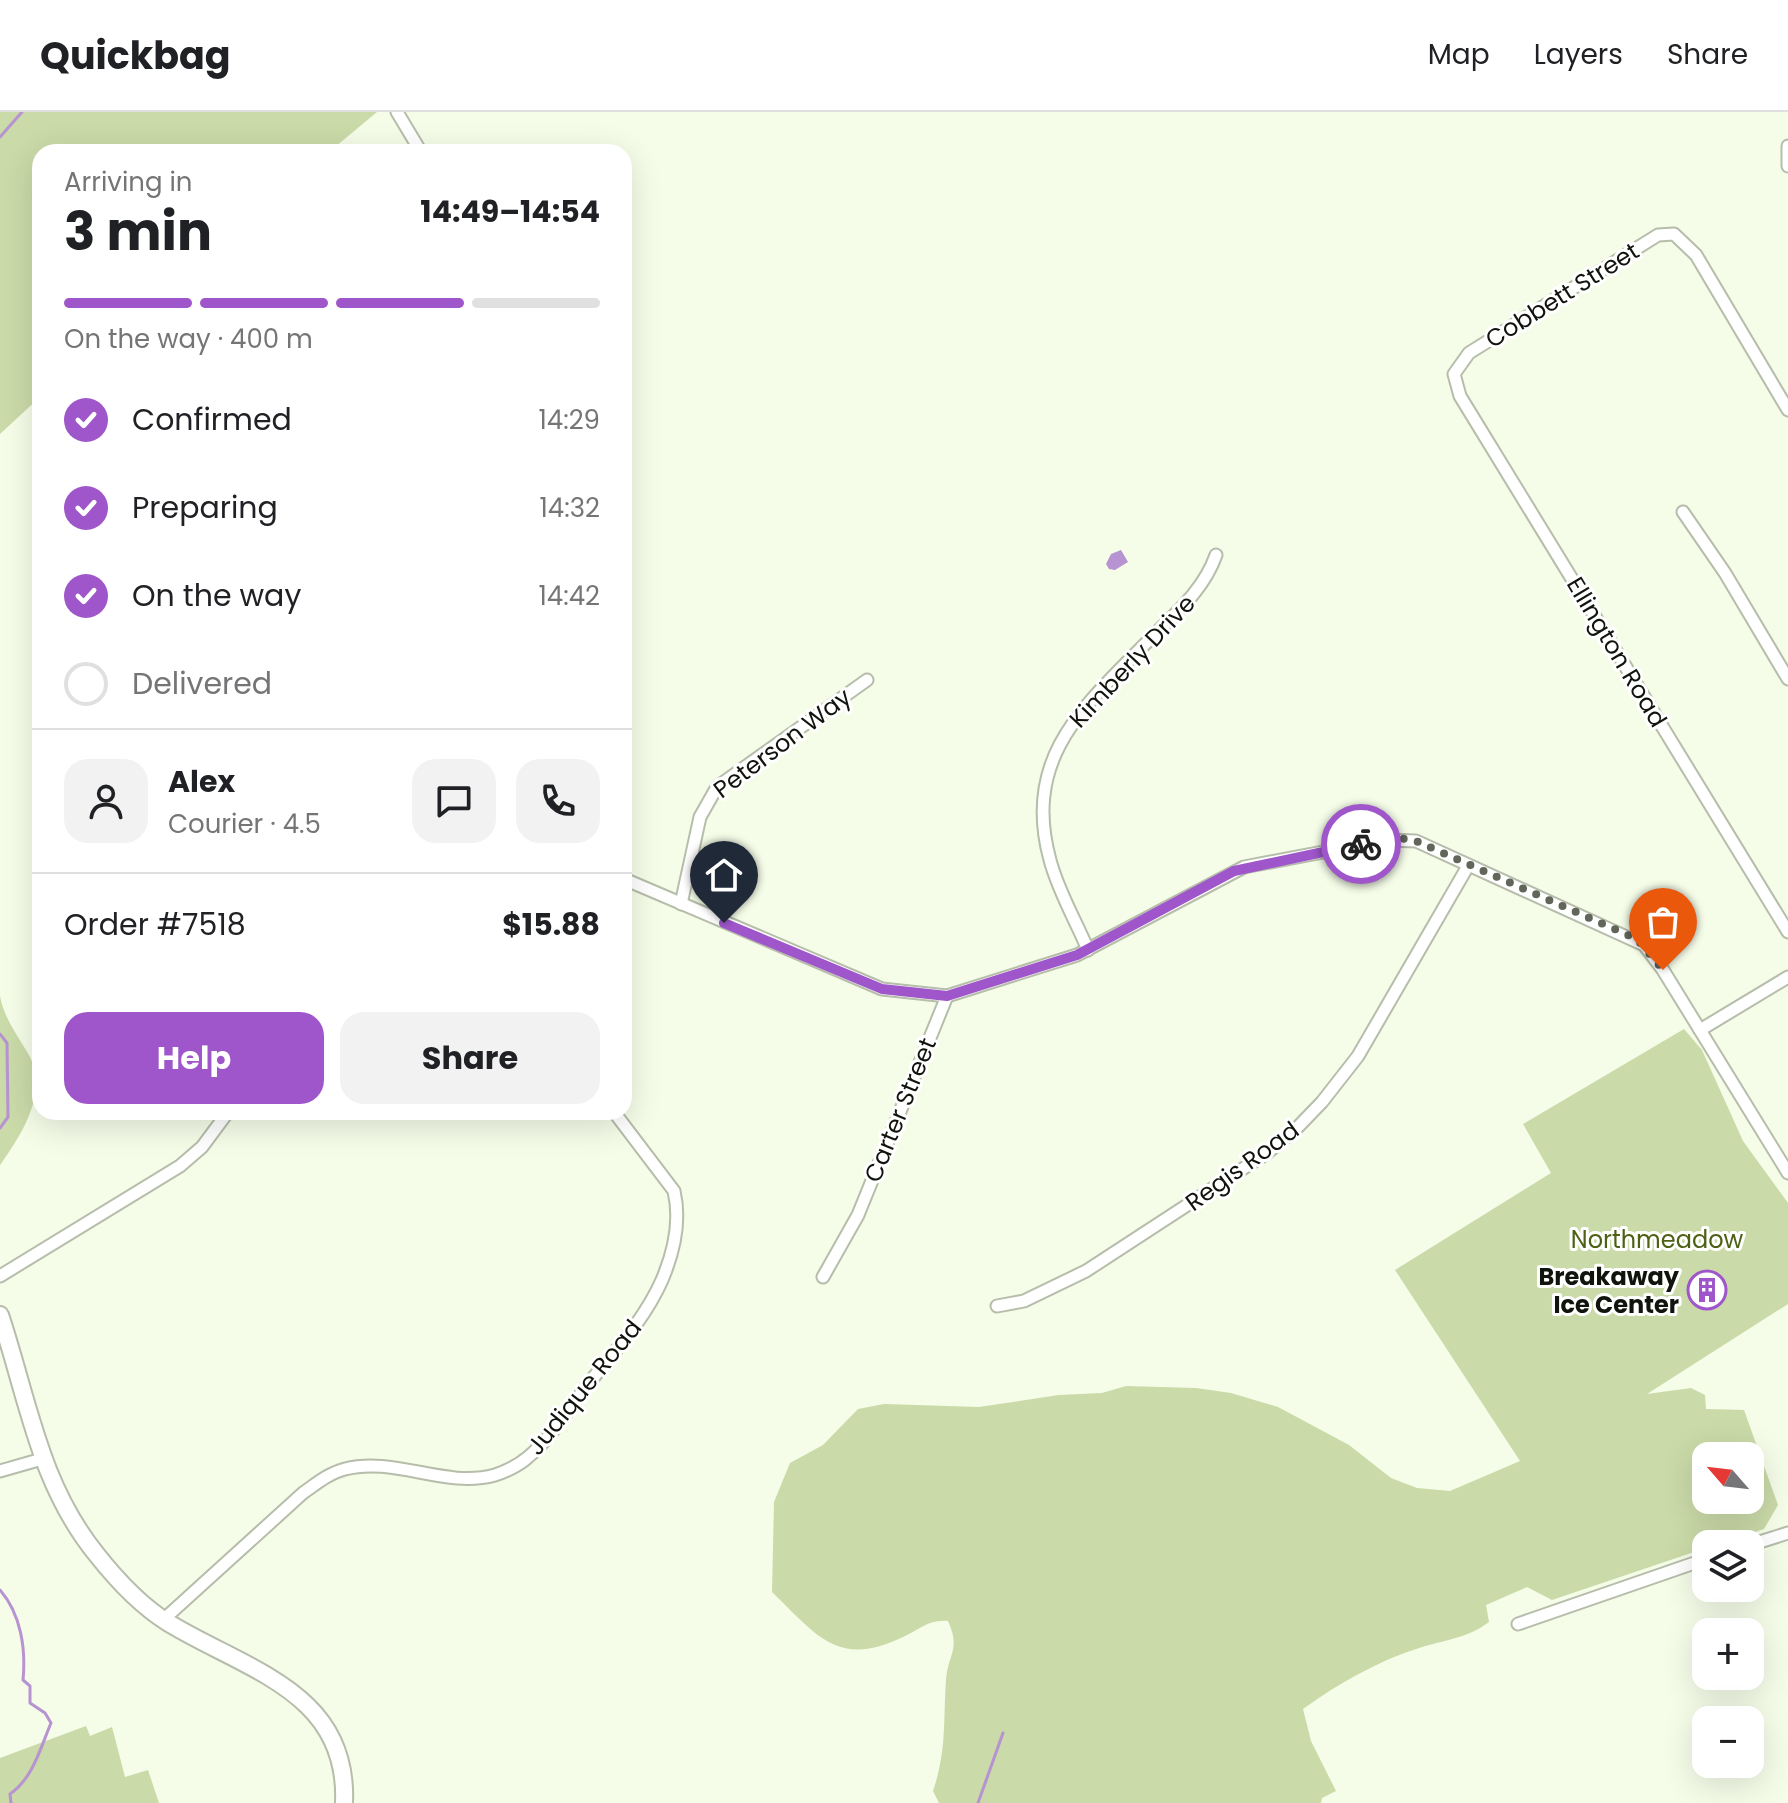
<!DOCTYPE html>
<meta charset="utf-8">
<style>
:root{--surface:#fff;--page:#f2f2f2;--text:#202124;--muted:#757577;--line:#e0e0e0;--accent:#9e56ca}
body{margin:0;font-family:Poppins,sans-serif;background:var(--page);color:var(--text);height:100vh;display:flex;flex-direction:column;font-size:30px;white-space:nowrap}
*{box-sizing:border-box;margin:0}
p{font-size:26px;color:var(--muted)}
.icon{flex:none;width:44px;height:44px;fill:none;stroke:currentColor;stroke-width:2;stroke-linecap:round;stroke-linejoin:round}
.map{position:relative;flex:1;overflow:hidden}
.side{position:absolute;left:32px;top:32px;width:600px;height:976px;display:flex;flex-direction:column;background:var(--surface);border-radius:24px;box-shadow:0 8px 32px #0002}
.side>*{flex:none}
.needle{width:52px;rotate:298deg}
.controls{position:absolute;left:1692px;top:1330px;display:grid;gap:16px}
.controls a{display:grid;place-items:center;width:72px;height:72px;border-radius:16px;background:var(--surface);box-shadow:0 8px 32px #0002;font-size:40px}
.pin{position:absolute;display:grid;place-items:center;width:68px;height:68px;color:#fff;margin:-82px -34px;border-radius:50% 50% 50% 0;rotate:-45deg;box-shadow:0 0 8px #0007}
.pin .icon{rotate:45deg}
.courier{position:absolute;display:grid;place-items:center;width:80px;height:80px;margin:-40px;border:6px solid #9e56ca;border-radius:50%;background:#fff;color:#222;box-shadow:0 2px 10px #0007}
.summary em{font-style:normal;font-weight:700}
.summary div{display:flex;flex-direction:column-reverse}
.summary{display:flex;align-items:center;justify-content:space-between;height:136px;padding:0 32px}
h1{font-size:52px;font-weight:700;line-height:60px}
.bar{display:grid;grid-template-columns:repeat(4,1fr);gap:12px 8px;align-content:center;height:96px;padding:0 32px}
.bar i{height:10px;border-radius:6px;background:var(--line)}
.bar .selected{background:var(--accent)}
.bar p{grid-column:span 4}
.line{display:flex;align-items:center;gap:20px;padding:0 32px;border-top:2px solid var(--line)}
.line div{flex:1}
.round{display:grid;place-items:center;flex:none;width:84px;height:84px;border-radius:24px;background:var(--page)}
ol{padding:0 32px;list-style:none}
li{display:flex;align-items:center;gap:24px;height:88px}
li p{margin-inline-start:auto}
li .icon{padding:8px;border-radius:50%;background:var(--accent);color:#fff;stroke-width:4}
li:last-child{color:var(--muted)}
li i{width:44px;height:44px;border:4px solid var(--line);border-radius:50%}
.button{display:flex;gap:16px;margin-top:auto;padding:16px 32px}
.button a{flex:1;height:92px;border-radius:24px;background:var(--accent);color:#fff;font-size:32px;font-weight:700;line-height:92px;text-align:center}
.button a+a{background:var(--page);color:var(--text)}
header{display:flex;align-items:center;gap:48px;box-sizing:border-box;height:112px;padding:0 40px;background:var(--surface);border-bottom:2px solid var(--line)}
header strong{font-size:38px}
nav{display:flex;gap:44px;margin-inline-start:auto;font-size:28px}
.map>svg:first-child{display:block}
</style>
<header>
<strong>Quickbag</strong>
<nav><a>Map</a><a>Layers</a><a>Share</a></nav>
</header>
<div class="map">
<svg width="1788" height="1691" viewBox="0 0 1788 1691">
<rect width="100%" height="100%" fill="#f5fce8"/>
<!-- green -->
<g fill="#cadaa8" fill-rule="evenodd">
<polygon points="0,0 377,0 329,40 40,40 40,285 0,322"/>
<polygon points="624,284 628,298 625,447 624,446"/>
<path d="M0 884C4 907 19 925 30 945 49 981 20 1025 0 1053Z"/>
<path d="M1684 917 1702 938 1743 1029 1788 1091V1192L1647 1282 1691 1276 1705 1283 1706 1297 1744 1298 1778 1393 1764 1417 1718 1432H1706V1436L1552 1488 1527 1475 1486 1493 1489 1510C1468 1526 1444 1528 1419 1536 1378 1549 1339 1571 1303 1597L1311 1629 1336 1679 1322 1686 1321 1691H939L933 1679C947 1637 943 1611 946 1568 948 1541 961 1538 948 1509 929 1507 920 1517 903 1525 837 1557 816 1522 772 1480L774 1390 790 1351 823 1333 858 1297 884 1292 979 1295 1059 1283 1102 1281 1126 1274 1196 1276 1231 1281 1278 1295 1349 1333 1391 1366 1417 1376 1450 1379 1520 1349 1395 1158 1551 1061 1523 1012ZM1706 1344H1750V1388H1706Z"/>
<polygon points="86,1614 90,1624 112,1615 125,1665 148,1658 159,1691 0,1691 0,1646"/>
</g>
<!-- water -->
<polygon fill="#b793d1" points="1121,438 1128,450 1115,458 1109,457 1106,452 1111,442"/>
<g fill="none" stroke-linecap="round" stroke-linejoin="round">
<!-- stream -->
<g stroke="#b793d1" stroke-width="3">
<polyline points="0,25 22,0"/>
<polyline points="0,922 7,931 8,1005 0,1016"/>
<path d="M0 1478C21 1502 26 1537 23 1568L30 1574V1591L45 1601 51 1611C40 1637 33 1666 10 1682L11 1691"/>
<polyline points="978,1691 1003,1621"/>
</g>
<!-- street casing -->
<g stroke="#b6bdaa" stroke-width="15">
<g id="street">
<polyline points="397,0 421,40"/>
<polyline points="1788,34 1788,54"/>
<polyline points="1788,298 1696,143 1674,122 1658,123 1469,241 1454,262 1460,284 1788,820"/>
<polyline points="1683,400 1725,461 1788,567"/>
<polyline points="624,767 882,877 947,884"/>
<polyline points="681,792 700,705 717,675 867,568"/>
<path d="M1088 838C1076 809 1058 779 1050 748 1021 643 1087 592 1153 524 1178 499 1204 477 1216 443"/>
<polyline points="1700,918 1788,865"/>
<polyline points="0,1164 180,1054 202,1035 228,1000"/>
<polyline points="823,1165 858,1103 947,884 1077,843 1244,755 1386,728 1416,729 1644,833 1663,858 1788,1061"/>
<polyline points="997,1194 1024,1189 1086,1159 1267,1041 1295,1018 1322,990 1358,944 1468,754"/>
<polyline points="0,1359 42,1347"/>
<polyline points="1750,1433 1788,1421"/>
<path d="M163 1508 303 1381C316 1372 329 1361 345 1357 395 1344 445 1377 495 1363 505 1360 519 1353 527 1346 550 1327 567 1300 585 1276 612 1242 644 1209 662 1168 674 1140 681 1109 674 1079L614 1000"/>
<polyline points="1518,1512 1706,1447"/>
</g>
</g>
<!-- secondary casing -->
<g stroke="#b6bdaa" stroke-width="20">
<path id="secondary" d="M0 1203C28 1287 39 1372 97 1443 116 1467 140 1493 167 1510 245 1558 349 1579 344 1691"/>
</g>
<!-- street -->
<use href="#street" stroke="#fff" stroke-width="11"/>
<!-- secondary -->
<use href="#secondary" stroke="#fff" stroke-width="16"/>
</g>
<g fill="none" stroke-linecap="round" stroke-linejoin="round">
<!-- done -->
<polyline stroke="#61655a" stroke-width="8" stroke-dasharray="0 14.4" points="1361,732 1399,726 1416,729 1637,827 1663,858"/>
<!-- route -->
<polyline stroke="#9e56ca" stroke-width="10" points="724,811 882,877 947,884 1077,843 1234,759 1361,732"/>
</g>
<!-- icons -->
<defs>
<g id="building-ring" transform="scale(2)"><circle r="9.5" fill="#fff" stroke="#9e56ca" stroke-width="1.5"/><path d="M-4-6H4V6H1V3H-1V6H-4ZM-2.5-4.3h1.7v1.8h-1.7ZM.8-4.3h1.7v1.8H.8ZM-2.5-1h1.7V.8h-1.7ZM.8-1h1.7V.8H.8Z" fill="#9e56ca"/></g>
</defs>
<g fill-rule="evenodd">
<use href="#building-ring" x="1707" y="1178"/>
</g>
<g text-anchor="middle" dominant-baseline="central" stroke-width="6" stroke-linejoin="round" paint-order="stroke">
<!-- street labels -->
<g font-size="24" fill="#11140d" stroke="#fff">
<text transform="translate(1562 183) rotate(-32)">Cobbett Street</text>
<text transform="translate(1617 540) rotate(59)">Ellington Road</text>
<text transform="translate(1132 549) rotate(-47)">Kimberly Drive</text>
<text transform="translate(782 631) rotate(-37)">Peterson Way</text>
<text transform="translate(900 998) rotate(-68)">Carter Street</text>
<text transform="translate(1242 1054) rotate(-36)">Regis Road</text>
<text transform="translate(584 1275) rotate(-51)">Judique Road</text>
</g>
<!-- park labels -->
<g font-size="24" fill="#4d6014" stroke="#fff">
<text x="1657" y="1127">Northmeadow</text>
</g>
<!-- poi labels -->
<g font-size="24" font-weight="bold" fill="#11140d" stroke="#fff" text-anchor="end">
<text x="1679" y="1164">Breakaway<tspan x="1679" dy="28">Ice Center</tspan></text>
</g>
</g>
</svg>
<div class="controls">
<a><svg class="needle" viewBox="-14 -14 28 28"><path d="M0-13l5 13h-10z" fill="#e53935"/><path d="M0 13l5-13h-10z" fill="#757577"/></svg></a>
<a><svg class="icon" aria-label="layers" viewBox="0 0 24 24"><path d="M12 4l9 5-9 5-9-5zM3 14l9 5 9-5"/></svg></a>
<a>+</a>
<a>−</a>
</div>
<div class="pin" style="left:1663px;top:858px;background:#ea580c"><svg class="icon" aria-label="bag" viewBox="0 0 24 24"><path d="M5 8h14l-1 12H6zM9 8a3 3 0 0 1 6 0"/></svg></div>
<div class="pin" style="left:724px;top:811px;background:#1f2937"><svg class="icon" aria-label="home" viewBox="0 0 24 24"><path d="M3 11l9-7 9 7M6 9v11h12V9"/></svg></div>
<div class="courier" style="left:1361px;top:732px"><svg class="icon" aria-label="bike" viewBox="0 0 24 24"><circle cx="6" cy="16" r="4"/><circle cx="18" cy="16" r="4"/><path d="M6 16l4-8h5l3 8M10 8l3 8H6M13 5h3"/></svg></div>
<section class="side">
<div class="summary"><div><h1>3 min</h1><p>Arriving in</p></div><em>14:49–14:54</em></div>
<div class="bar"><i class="selected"></i><i class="selected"></i><i class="selected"></i><i></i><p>On the way · 400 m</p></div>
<ol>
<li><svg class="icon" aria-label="check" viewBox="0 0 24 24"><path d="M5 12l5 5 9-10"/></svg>Confirmed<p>14:29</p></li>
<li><svg class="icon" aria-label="check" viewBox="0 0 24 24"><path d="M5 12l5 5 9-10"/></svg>Preparing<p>14:32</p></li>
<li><svg class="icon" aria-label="check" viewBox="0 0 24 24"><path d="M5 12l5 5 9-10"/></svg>On the way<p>14:42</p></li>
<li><i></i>Delivered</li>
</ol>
<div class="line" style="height:144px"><a class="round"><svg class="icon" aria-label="person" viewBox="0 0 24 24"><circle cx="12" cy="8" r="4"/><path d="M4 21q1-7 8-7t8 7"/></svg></a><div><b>Alex</b><p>Courier · 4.5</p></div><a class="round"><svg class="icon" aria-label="chat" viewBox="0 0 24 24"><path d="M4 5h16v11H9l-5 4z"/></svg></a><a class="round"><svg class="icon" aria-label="phone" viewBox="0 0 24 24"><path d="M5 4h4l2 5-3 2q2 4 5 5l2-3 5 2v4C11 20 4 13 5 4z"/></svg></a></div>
<div class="line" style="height:104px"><div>Order #7518</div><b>$15.88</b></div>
<div class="button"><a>Help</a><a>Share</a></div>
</section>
</div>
